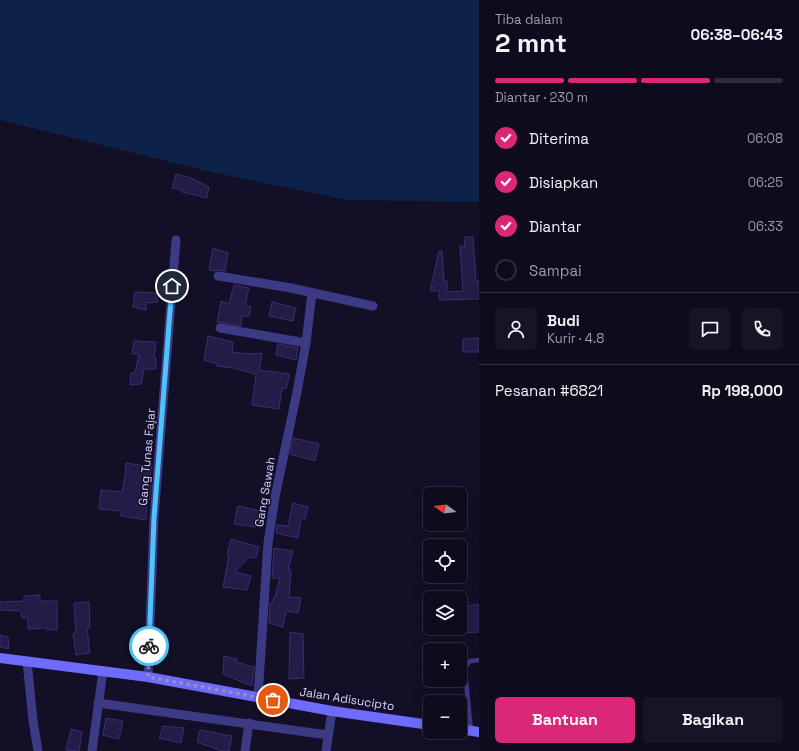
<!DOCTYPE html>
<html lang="id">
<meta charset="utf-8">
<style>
:root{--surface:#0e0b1c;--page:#171425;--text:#f1f3f6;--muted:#9b9ba3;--line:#2e2b3b;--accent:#db2777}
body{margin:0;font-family:"Space Grotesk",sans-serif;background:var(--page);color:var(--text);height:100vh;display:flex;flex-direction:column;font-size:15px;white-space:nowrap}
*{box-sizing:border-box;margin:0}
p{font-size:13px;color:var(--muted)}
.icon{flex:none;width:22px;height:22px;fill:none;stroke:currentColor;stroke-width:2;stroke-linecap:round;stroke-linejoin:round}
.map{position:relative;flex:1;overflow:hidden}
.sheet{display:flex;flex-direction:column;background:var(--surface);width:320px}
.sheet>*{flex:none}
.needle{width:26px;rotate:284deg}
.fabs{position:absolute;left:423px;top:487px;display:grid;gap:8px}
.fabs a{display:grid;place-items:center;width:44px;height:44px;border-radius:6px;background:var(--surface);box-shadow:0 4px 16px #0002,0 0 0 1px var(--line);font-size:20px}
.pin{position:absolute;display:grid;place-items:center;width:34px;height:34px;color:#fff;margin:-17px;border:2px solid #fff;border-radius:50%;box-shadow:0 1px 4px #0007}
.courier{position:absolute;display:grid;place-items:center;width:40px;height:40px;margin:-20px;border:3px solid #4fc3f7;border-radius:50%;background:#fff;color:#222;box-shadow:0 1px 5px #0007}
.headline em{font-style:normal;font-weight:700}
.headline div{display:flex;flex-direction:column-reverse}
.headline{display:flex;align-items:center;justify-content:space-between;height:68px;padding:0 16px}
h1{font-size:26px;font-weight:700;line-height:30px}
.bar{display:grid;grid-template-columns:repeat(4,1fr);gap:6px 4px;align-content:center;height:48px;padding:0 16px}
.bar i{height:5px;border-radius:3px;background:var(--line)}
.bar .on{background:var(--accent)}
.bar p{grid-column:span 4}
.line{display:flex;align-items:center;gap:10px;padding:0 16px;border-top:1px solid var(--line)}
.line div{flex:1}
.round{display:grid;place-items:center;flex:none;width:42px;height:42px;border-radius:6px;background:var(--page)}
ol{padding:0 16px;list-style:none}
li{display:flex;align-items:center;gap:12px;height:44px}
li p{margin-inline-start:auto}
li .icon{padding:4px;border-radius:50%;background:var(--accent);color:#fff;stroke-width:4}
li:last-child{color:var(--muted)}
li i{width:22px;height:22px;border:2px solid var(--line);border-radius:50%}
.primary-button{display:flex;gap:8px;margin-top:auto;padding:8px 16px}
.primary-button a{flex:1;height:46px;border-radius:6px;background:var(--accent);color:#fff;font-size:16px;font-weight:700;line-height:46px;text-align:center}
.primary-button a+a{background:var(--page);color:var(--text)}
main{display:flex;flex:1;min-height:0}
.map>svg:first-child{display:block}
</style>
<main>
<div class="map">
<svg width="479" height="751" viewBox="0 0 479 751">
<rect width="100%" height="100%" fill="#130f26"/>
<!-- water -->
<polygon fill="#0c2248" points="0,0 479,0 479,202 348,200 215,173 0,120"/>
<!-- building -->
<g fill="#241b47" stroke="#3b2d73">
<polygon points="176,174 191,178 209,187 207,198 182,192 182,190 172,188"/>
<polygon points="464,237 473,237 476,281 479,280 479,299 439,300 439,291 430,291 439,251 442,251 444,281 447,281 447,292 463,291 460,246 465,246"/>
<polygon points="213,248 228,253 225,271 219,270 215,271 209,270"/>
<polygon points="234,285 249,288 245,306 251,307 249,316 242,316 241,326 217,322 221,301 229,304"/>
<polygon points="135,292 157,293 158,302 146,303 146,310 133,307"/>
<polygon points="272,302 296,308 293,321 269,316"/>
<polygon points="208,336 233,342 232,352 249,354 262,353 259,370 290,374 286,389 282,388 279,409 252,405 256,374 234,368 217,366 217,364 204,360"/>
<polygon points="479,338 479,352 463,352 463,339"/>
<polygon points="134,341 156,342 154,358 156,358 156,369 144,369 141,384 130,385 131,373 135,373 139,354 132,354"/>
<polygon points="278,344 298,348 296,360 276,355"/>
<polygon points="293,438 319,444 315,461 290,454"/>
<polygon points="126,463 152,467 148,484 151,485 149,500 147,500 146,520 121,516 121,511 99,509 101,490 122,492 125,475"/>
<polygon points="293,503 308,507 305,519 301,518 298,538 276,533 277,525 288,526"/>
<polygon points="238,506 261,511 256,527 234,524"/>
<polygon points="231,539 259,547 256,558 249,557 235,572 251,576 247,590 223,587 229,555 227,554"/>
<polygon points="274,548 293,551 288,570 291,570 289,597 301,598 298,613 286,611 283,627 269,623 270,603 272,603 274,597 275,597 280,578 272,578"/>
<polygon points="40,595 40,601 57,601 57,630 47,630 47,628 28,629 28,618 22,618 21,611 0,610 0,602 24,601 24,596"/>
<polygon points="89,602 90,628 87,628 90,653 76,655 73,634 76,633 74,603"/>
<polygon points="479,604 479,632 460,633 460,608"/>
<polygon points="290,632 303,634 304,678 289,679"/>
<polygon points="0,635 8,637 9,649 0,647"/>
<polygon points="224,656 237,659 236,662 254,667 252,686 223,674"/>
<polygon points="106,718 123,721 119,739 103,735"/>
<polygon points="163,726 184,728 181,743 159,738"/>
<polygon points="71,729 82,732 79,751 66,750"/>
<polygon points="200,730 232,736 229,751 222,751 197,742"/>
</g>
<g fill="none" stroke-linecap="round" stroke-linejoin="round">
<!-- service -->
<polyline stroke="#3d3a85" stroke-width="4.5" points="471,731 465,671 465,667 470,661 479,660"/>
<!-- minor -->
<g stroke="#3d3a85" stroke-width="9">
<polyline points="218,276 291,288 373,306"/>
<polyline points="220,328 306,343"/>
<polyline points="27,661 33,721 38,751"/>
<polyline points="148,677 154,518 176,240"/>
<polyline points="258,697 268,543 275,497 297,392 306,343 312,293"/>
<polyline points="98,703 328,735"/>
<polyline points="92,751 103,671"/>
<polyline points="245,751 249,723"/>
<polyline points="326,751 332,711"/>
</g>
<!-- secondary -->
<g stroke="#6f6bff" stroke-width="10">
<polyline points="0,658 148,677 332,711 430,725"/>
<polyline points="460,729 479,732"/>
</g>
</g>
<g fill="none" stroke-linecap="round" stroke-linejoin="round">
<!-- done -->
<polyline stroke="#948fb3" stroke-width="4" stroke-dasharray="0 7.2" points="149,646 148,677 273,700"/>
<!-- route -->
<polyline stroke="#4fc3f7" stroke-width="5" points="149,646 154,518 172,286"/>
</g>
<g text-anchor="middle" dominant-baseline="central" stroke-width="3" stroke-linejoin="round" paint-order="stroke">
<!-- street labels -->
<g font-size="12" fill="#d9d4ff" stroke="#130f26">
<text transform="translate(147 457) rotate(-85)">Gang Tunas Fajar</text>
<text transform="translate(265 492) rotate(-80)">Gang Sawah</text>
<text transform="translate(347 699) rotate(9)">Jalan Adisucipto</text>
</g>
</g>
</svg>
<div class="fabs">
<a><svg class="needle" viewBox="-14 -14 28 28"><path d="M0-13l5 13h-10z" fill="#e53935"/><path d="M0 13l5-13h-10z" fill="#9b9ba3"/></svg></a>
<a><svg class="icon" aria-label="locate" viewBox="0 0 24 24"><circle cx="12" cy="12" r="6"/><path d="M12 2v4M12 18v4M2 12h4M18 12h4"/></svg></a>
<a><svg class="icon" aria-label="layers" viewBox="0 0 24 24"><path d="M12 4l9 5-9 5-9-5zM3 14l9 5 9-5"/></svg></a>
<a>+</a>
<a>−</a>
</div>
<div class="pin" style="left:273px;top:700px;background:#ea580c"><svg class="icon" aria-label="bag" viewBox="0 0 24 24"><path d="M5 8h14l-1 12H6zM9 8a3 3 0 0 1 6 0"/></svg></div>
<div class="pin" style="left:172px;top:286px;background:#1f2937"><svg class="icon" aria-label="home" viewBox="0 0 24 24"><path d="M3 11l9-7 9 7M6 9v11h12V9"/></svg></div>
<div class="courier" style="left:149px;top:646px"><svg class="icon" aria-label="bike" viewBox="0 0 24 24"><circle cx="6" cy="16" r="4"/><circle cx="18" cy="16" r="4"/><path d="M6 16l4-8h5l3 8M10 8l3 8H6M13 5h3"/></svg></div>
</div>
<section class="sheet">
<div class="headline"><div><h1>2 mnt</h1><p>Tiba dalam</p></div><em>06:38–06:43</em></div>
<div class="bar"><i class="on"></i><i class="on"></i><i class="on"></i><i></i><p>Diantar · 230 m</p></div>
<ol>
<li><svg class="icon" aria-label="check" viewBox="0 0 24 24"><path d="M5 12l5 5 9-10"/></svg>Diterima<p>06:08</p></li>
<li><svg class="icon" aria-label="check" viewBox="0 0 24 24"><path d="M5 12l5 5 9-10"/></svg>Disiapkan<p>06:25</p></li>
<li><svg class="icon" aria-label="check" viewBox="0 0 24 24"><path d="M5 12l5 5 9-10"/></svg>Diantar<p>06:33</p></li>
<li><i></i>Sampai</li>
</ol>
<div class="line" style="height:72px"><a class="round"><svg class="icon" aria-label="person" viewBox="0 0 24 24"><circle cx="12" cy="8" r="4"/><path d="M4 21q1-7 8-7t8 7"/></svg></a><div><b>Budi</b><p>Kurir · 4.8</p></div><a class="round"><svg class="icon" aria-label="chat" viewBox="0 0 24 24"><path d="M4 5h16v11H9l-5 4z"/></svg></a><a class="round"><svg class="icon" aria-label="phone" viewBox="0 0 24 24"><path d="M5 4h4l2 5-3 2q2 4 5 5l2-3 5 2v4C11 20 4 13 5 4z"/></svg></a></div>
<div class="line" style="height:52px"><div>Pesanan #6821</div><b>Rp 198,000</b></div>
<div class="primary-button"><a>Bantuan</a><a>Bagikan</a></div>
</section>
</main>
